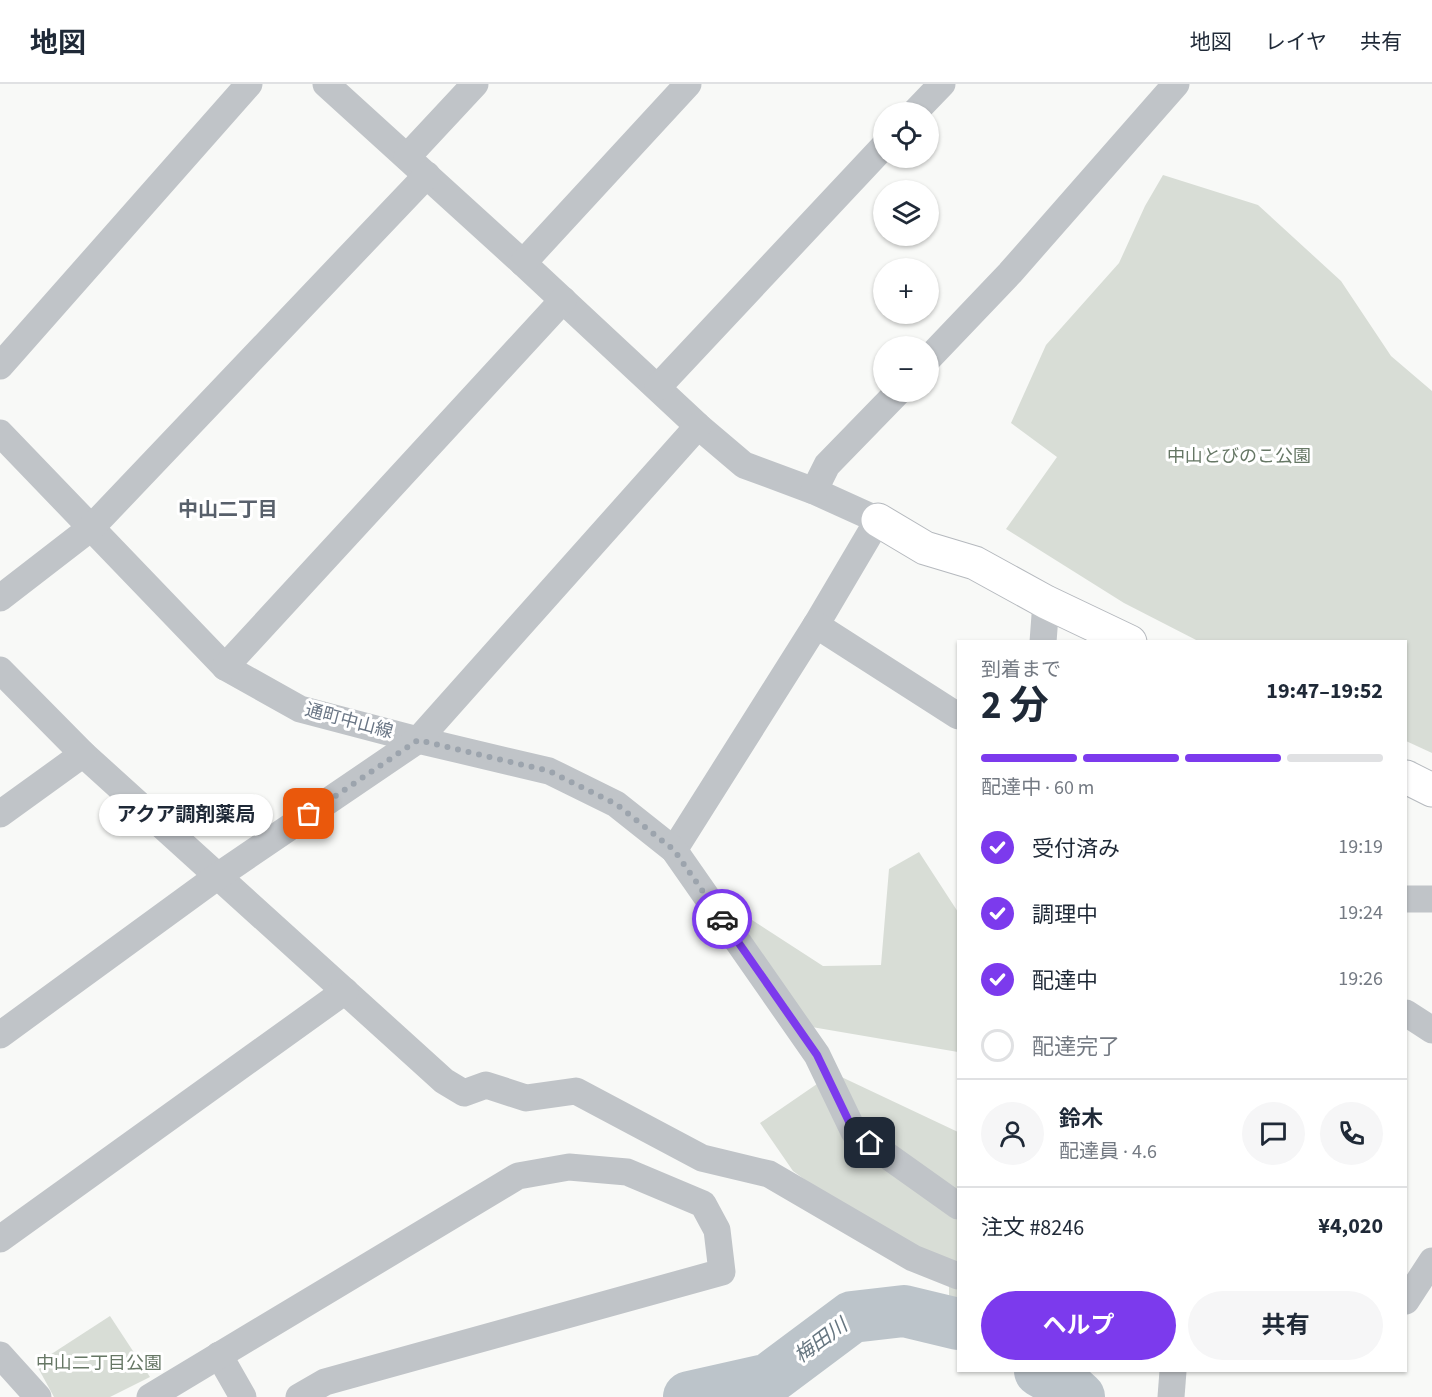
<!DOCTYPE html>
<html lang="ja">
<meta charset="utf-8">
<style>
:root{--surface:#fff;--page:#f6f6f7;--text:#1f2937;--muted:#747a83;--line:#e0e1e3;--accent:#7c3aed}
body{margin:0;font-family:"Source Sans 3","Noto Sans JP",sans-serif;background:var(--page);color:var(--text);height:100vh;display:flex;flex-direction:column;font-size:22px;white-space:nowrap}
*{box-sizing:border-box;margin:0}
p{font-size:20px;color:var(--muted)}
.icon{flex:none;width:33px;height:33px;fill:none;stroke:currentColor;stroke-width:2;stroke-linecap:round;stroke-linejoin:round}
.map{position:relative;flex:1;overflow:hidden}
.sheet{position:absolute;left:957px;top:556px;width:450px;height:732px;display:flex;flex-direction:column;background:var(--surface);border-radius:0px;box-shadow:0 2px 4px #0004}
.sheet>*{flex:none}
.controls{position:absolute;left:873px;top:18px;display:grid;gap:12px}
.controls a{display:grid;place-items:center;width:66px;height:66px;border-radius:50%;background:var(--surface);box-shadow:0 2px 4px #0004;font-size:30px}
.pin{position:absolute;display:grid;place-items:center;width:51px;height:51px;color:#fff;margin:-26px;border-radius:12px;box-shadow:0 3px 9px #0006}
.courier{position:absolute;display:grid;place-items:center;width:60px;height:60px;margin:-30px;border:4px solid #7c3aed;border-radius:50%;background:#fff;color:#222;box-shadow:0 2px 8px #0007}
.bubble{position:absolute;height:42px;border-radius:21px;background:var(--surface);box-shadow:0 2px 4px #0004;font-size:20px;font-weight:700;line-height:42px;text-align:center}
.headline em{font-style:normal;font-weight:700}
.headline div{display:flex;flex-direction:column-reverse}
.headline{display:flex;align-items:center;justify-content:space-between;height:102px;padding:0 24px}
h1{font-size:39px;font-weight:700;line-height:45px}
.bar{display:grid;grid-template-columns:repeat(4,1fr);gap:9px 6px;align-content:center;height:72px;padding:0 24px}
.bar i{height:8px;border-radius:4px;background:var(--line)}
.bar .selected{background:var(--accent)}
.bar p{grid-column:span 4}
.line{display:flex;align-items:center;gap:15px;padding:0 24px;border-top:2px solid var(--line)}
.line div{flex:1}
.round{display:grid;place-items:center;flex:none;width:63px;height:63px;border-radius:32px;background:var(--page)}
ol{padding:0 24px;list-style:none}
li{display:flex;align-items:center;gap:18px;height:66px}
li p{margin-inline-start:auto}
li .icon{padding:6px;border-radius:50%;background:var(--accent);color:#fff;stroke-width:4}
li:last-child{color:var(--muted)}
li i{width:33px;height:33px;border:3px solid var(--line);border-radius:50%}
.action{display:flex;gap:12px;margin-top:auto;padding:12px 24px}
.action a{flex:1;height:69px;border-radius:36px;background:var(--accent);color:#fff;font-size:24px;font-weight:700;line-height:69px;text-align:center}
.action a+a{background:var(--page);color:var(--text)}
header{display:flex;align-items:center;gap:36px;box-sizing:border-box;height:84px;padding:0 30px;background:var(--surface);border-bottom:2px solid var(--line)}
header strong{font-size:28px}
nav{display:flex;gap:33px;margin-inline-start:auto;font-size:21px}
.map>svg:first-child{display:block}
</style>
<header>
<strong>地図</strong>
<nav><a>地図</a><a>レイヤ</a><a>共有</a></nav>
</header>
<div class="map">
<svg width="1432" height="1313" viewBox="0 0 1432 1313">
<rect width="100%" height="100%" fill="#f8f9f7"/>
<!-- green -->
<g fill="#d8ddd6">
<polygon points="1163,91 1258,121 1341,197 1391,272 1432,307 1432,669 1406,657 1406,558 1200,558 1124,519 1006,445 1057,373 1011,339 1046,261 1119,179 1145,122"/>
<polygon points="919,768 958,828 958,968 800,941 729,843 752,836 823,882 881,881 889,785"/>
<polygon points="833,989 958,1048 958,1224 949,1221 949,1187 849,1128 793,1087 760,1039"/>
<polygon points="110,1232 150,1293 110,1313 54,1313 36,1280"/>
</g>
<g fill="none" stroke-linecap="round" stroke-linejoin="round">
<!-- river -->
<g stroke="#bcc4ca" stroke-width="52">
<polyline points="1040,1287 1069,1304 1079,1313"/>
<polyline points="689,1313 769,1295 852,1233 904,1227 958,1240"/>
</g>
<!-- secondary casing -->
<g stroke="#b5b9be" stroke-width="35">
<g id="secondary">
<polyline points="878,436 925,464 975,479 1046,518 1130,558"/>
<polyline points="1406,693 1432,706"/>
</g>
</g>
<!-- street -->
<g stroke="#c0c4c8" stroke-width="27">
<polyline points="326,0 523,179 698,342 744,381 814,407 878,436 816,541 674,766"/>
<polyline points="915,28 942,0"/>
<polyline points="407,73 475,0"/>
<polyline points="523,179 688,0"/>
<polyline points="928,275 1010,189 1176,0"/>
<polyline points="0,282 249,0"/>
<polyline points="658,303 884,62"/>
<polyline points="0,349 225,583 300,625 418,656 549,687 616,720 674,766 817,971 854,1048 958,1122"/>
<polyline points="814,407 827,381 898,308"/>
<polyline points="0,514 92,443 427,91"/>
<polyline points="816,541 958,632"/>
<polyline points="1043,558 1046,518"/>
<polyline points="225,583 563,216"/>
<polyline points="0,586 83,670 444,997 464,1009 486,1001 526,1014 576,1007 702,1074 769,1090 913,1174 958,1192"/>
<polyline points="0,730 83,670"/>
<polyline points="1406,815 1432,815"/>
<polyline points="1406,929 1432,946"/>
<polyline points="0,951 218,792 418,656 698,342"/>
<polyline points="0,1155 345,907"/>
<polyline points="1406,1217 1432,1177"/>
<polyline points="0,1271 38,1313"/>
<polyline points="219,1271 243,1313"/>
<polyline points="150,1313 518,1092 569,1083 627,1088 703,1120 717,1146 722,1188 325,1298 299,1313"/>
<polyline points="1171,1313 1173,1287"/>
</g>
<!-- secondary -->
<use href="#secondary" stroke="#fff" stroke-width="33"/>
</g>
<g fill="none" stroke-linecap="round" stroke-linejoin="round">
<!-- done -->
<polyline stroke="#9ca4ad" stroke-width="6" stroke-dasharray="0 10.8" points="309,730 418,656 549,687 616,720 674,766 722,835"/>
<!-- route -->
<polyline stroke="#7c3aed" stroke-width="8" points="722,835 817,971 854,1048 870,1059"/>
</g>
<g text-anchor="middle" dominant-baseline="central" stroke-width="6" stroke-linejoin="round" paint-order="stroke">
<!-- park labels -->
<g font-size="18" fill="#667765" stroke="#fff">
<text x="1239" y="372">中山とびのこ公園</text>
<text x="99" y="1279">中山二丁目公園</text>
</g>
<!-- street labels -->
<g font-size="18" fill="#6a7685" stroke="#fff">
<text transform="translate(349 637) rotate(15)">通町中山線</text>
</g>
<!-- neighbourhood labels -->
<g font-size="20" font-weight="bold" fill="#58606b" stroke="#fff">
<text x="228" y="426">中山二丁目</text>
</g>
<!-- water labels -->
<g font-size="20" font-style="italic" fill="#667680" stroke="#fff">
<text transform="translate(821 1257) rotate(-36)">梅田川</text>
</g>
</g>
</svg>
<div class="controls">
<a><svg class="icon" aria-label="locate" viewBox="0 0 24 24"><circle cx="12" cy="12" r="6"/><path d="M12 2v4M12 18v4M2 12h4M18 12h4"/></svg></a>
<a><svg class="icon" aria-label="layers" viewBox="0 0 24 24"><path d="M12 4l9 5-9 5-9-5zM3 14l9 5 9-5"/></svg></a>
<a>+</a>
<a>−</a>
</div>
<div class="pin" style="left:309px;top:730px;background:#ea580c"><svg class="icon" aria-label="bag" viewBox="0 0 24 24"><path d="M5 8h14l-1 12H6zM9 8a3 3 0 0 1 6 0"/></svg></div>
<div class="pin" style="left:870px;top:1059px;background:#1f2937"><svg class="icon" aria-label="home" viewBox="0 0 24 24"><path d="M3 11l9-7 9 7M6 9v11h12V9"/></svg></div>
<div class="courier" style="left:722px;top:835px"><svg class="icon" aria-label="car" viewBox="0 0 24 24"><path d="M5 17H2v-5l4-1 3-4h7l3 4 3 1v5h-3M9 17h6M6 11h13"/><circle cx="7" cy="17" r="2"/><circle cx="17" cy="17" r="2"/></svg></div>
<div class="bubble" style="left:99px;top:710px;width:174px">アクア調剤薬局</div>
<section class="sheet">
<div class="headline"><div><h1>2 分</h1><p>到着まで</p></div><em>19:47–19:52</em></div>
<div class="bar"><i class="selected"></i><i class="selected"></i><i class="selected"></i><i></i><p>配達中 · 60 m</p></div>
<ol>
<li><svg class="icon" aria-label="check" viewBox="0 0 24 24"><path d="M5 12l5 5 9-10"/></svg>受付済み<p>19:19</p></li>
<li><svg class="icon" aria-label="check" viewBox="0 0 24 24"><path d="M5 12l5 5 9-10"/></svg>調理中<p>19:24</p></li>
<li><svg class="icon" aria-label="check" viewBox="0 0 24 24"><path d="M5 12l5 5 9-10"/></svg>配達中<p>19:26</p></li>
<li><i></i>配達完了</li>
</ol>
<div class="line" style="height:108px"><a class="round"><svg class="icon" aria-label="person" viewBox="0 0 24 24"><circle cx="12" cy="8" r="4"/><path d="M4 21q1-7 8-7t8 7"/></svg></a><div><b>鈴木</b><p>配達員 · 4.6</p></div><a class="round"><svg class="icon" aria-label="chat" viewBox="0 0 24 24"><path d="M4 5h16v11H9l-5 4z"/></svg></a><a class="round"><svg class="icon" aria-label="phone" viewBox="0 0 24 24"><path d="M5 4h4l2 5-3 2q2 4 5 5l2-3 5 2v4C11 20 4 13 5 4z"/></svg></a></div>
<div class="line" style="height:78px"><div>注文 #8246</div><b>¥4,020</b></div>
<div class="action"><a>ヘルプ</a><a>共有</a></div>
</section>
</div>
